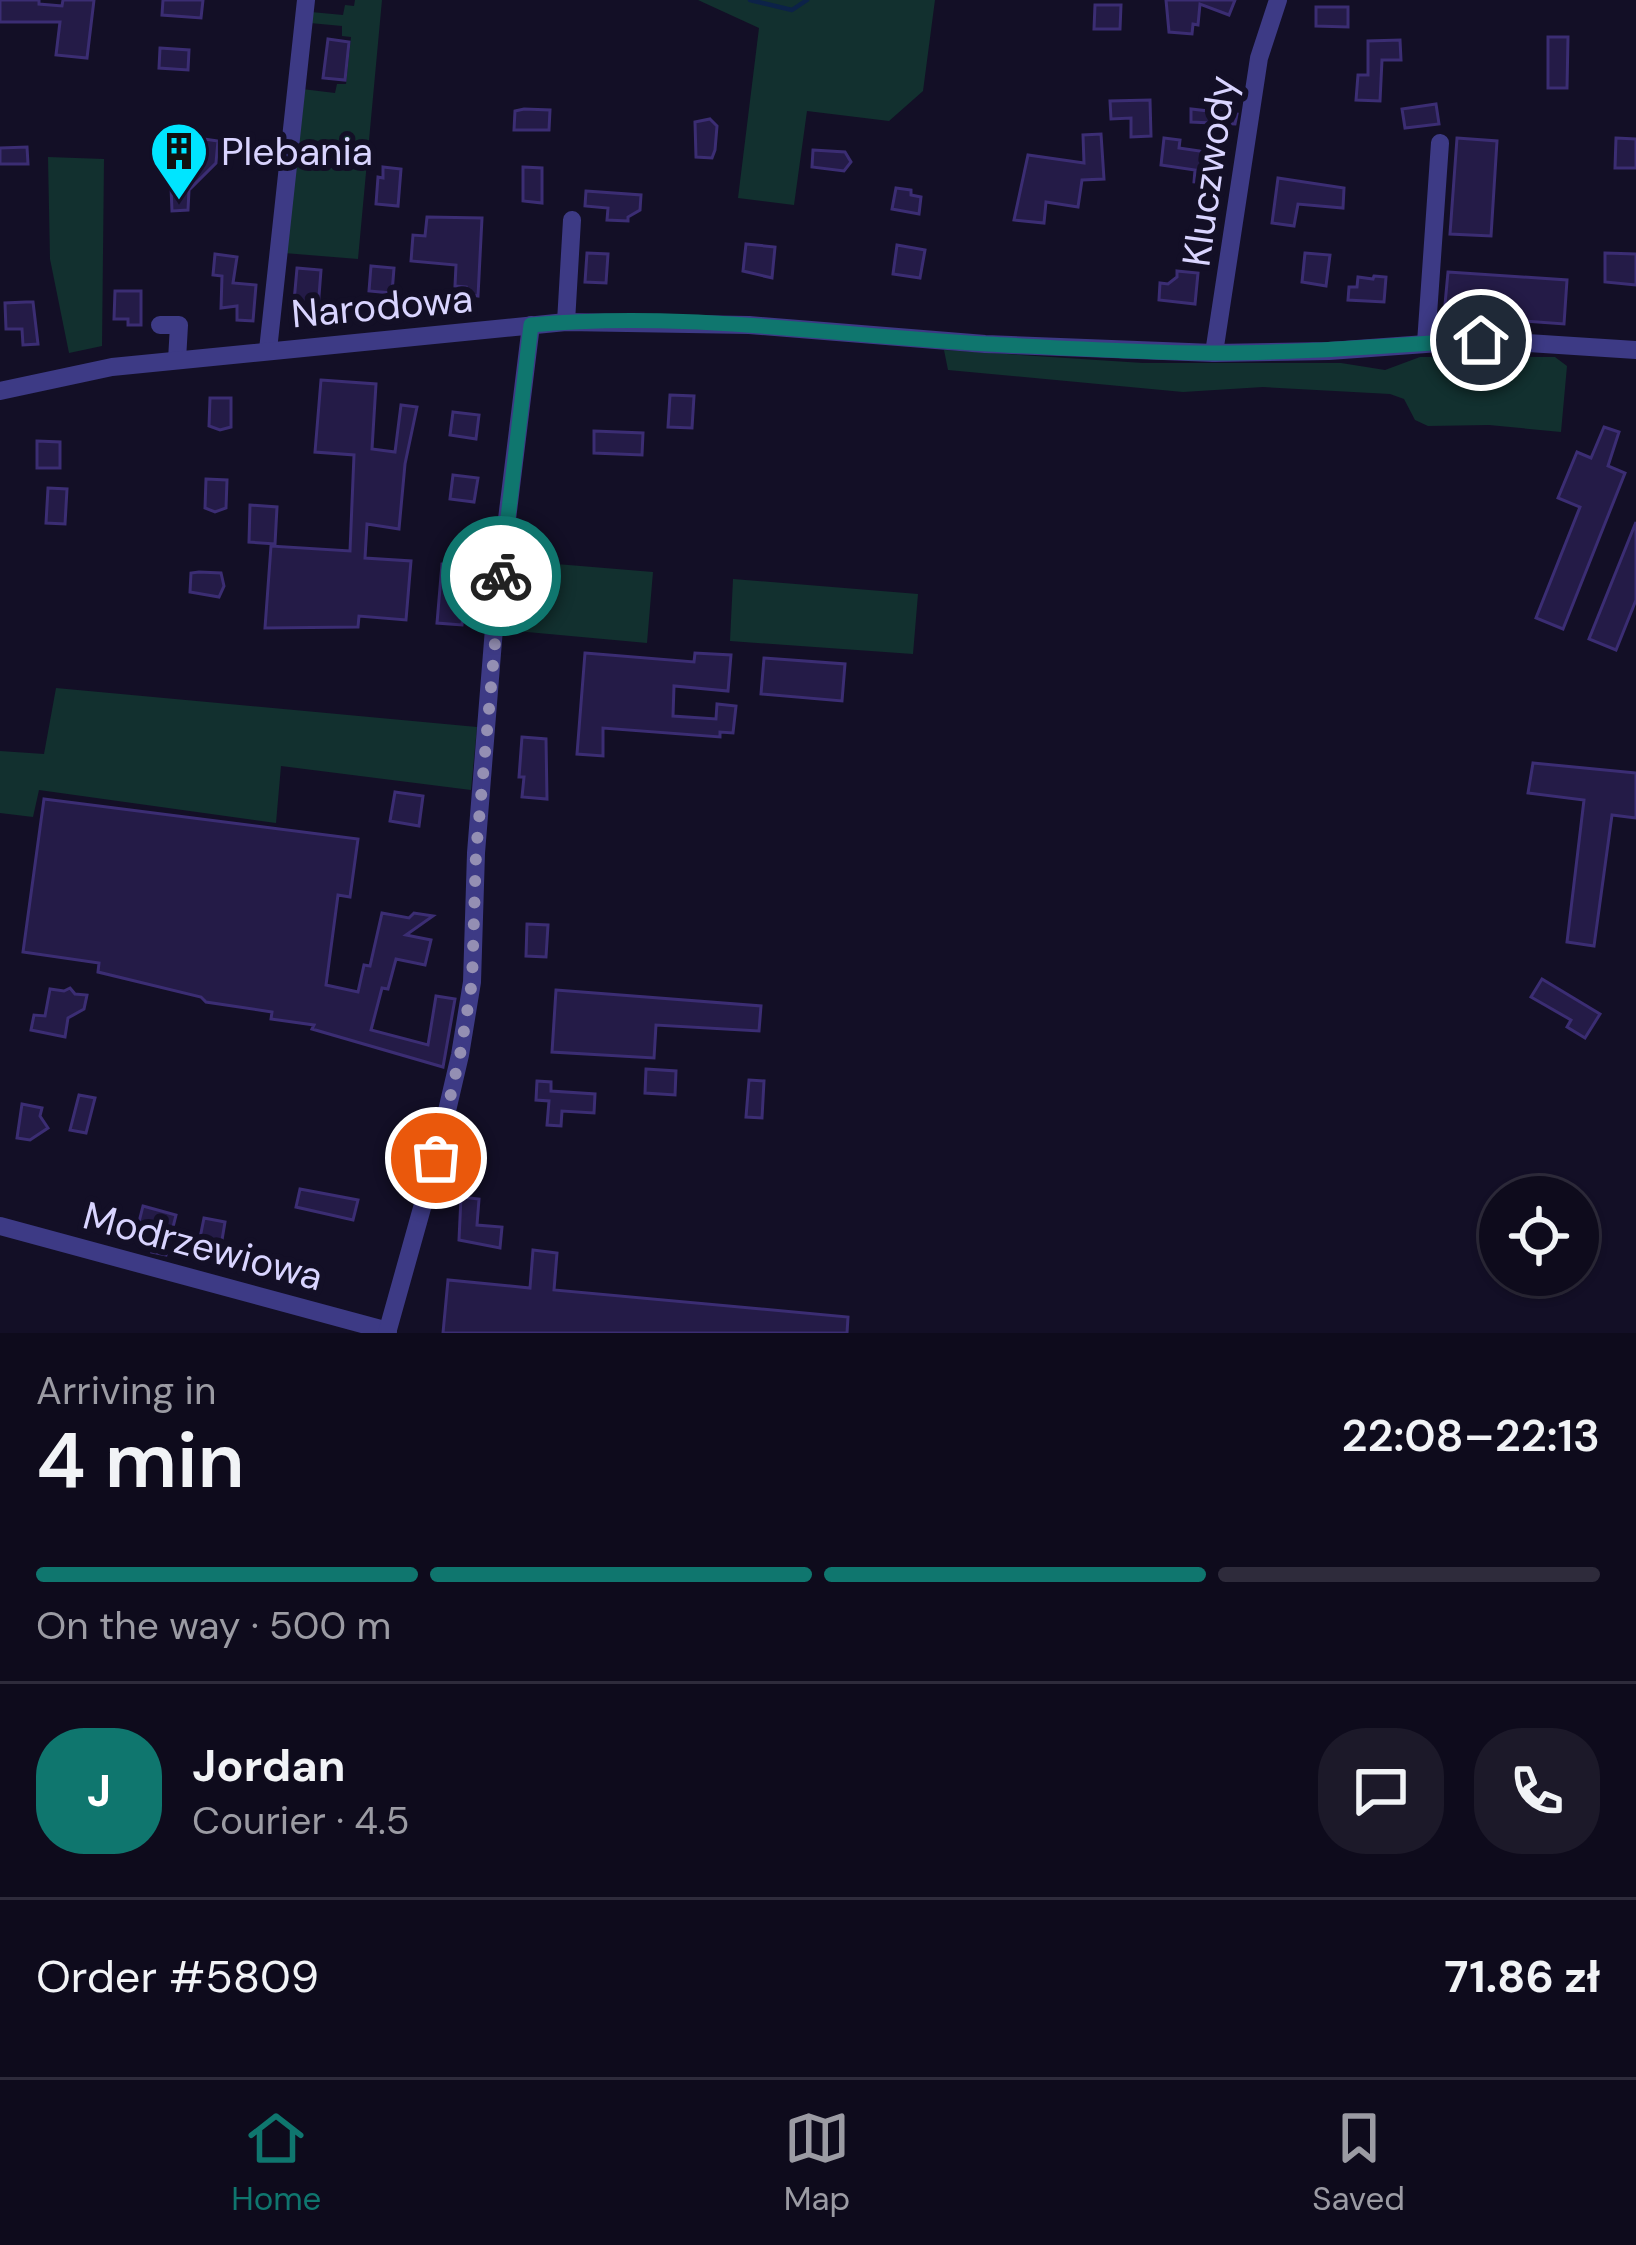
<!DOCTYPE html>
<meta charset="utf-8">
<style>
:root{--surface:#0e0b1c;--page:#1c1929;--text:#f1f3f6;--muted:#9b9ba3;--line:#2e2b3b;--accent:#0f766e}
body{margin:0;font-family:"DM Sans",sans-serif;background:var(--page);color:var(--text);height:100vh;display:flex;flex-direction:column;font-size:45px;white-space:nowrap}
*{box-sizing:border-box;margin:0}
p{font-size:39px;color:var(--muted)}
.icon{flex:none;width:66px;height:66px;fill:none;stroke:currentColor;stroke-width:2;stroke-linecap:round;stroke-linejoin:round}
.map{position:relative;height:1333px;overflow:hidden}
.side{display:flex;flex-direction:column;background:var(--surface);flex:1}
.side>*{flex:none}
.tools{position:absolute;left:1479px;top:1176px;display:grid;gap:24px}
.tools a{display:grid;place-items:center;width:120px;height:120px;border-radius:50%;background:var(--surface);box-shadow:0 3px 9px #0004,0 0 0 3px var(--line);font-size:60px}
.pin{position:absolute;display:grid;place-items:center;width:102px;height:102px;color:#fff;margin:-51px;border:6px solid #fff;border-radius:50%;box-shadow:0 3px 12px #0007}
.courier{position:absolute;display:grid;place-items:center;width:120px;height:120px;margin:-60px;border:9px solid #0f766e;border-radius:50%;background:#fff;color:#222;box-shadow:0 3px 15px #0007}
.summary em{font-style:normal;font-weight:600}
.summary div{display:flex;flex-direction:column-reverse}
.summary{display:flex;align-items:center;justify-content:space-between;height:204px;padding:0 36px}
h1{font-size:78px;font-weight:600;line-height:90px}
.bar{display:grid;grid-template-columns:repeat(4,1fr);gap:18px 12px;align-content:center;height:144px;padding:0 36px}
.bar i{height:15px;border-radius:9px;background:var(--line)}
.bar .current{background:var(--accent)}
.bar p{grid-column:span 4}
.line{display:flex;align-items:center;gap:30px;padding:0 36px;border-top:3px solid var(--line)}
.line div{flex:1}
.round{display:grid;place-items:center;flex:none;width:126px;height:126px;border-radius:48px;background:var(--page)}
.dock{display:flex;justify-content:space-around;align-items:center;height:168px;border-top:3px solid var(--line);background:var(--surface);font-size:33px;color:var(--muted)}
.dock a{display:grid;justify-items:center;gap:6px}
.dock .current{color:var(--accent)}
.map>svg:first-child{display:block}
</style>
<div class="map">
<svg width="1636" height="1333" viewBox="0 0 1636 1333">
<rect width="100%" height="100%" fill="#130f26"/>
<!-- green -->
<g fill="#12302f">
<polygon points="355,0 382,0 358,259 284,253 302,89 335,93 337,84 346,84 351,37 342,36 342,26 310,23 311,12 343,15 345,5 354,6"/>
<polygon points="698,0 935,0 923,91 889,121 807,111 794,205 738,198 759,28"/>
<polygon points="48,157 104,159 102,346 69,353 50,259"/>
<polygon points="944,350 1143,363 1341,363 1385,370 1420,357 1555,357 1567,366 1561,432 1489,425 1428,426 1415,420 1404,399 1390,394 1263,387 1183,392 948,370"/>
<polygon points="507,560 653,572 647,643 504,630"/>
<polygon points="733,579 918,594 913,654 730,641"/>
<polygon points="56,688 477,727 471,790 281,766 276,823 39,790 33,817 0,813 0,751 44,754"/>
</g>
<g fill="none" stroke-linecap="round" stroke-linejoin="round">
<!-- stream -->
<polyline stroke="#0c2248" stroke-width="4.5" points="750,0 792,10 807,0"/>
</g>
<!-- building -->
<g fill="#241b47" stroke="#3b2d73" stroke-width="3">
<polygon points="0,0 39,0 39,4 62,6 63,0 94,0 87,58 56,55 60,22 0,22"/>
<polygon points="163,0 203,0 201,18 162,15"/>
<polygon points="1166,0 1235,0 1229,15 1200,4 1198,25 1193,24 1192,34 1169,32"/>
<polygon points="1095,5 1121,5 1120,29 1094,29"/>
<polygon points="1316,7 1348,7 1348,27 1316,26"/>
<polygon points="1548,37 1568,37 1567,88 1548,88"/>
<polygon points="328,39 349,42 345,80 323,78"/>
<polygon points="1400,40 1401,60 1382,60 1380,101 1356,100 1358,75 1368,75 1368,41"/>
<polygon points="160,48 189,50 188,70 159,68"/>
<polygon points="1209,99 1230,100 1229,113 1237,114 1235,124 1191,122 1191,109 1209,111"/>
<polygon points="1150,100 1151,136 1131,137 1131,118 1111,119 1110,101"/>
<polygon points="1436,104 1439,124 1405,128 1402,109"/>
<polygon points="524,109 550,110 549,130 514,130 515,111"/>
<polygon points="710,119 717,126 715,150 712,158 696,157 695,122"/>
<polygon points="1101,134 1104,179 1082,180 1078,207 1046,202 1044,223 1014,220 1028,155 1084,163 1083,135"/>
<polygon points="183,136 218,141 216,163 189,190 188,210 172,211 169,137"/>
<polygon points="1164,138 1180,140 1179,148 1220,154 1217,184 1194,182 1195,170 1161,165"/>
<polygon points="1457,138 1497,141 1491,236 1450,234"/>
<polygon points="1616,138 1636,139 1636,168 1615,168"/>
<polygon points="27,147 28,164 0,164 0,148"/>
<polygon points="813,150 845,152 851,162 844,171 812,167"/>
<polygon points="383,167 401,169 398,206 376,204 378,177 383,178"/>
<polygon points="523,167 542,168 542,203 523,201"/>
<polygon points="1278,178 1344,188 1343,208 1298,204 1294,226 1272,223"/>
<polygon points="896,188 911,190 911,195 921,197 919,214 892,209"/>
<polygon points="586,191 641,195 640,210 628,217 628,221 607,220 608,208 585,206"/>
<polygon points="427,217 482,218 478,296 465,294 466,287 455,286 456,265 411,261 413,235 425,236"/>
<polygon points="746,244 775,247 772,278 743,271"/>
<polygon points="897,245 925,250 920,278 893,274"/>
<polygon points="587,253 608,254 606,283 585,282"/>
<polygon points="1305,253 1330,255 1326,286 1302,282"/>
<polygon points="1605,253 1636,254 1636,285 1605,282"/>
<polygon points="215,254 237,257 233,283 256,285 253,321 237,320 237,306 221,308 222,276 213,275"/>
<polygon points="371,266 394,268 392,293 369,291"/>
<polygon points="297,268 321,270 318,309 312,309 312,314 293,313"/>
<polygon points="1177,271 1198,273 1195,304 1159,300 1160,283 1168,284 1177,277"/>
<polygon points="1448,272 1567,280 1564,324 1444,315"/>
<polygon points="1374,276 1386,277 1384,302 1348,300 1349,287 1357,287 1358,277 1373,279"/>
<polygon points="115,291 141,291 141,325 128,325 128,319 114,319"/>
<polygon points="26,302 33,302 38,344 23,345 22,329 6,329 5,303"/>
<polygon points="321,380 376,384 372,449 395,452 401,405 417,407 405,464 399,529 367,524 365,558 411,561 406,620 359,616 358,627 265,628 271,546 350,551 354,455 315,452"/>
<polygon points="670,395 694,396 692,428 668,427"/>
<polygon points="210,398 231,398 231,427 220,430 209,426"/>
<polygon points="453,412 479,415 476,439 450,435"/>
<polygon points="1604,427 1619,432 1608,466 1625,473 1563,629 1536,618 1580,507 1558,498 1577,452 1591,458"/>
<polygon points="594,431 643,433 642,455 594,453"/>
<polygon points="37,441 60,442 60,468 37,468"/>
<polygon points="453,475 478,478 474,502 450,499"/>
<polygon points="206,479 227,480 226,508 215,512 205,508"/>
<polygon points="48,488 67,489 65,524 46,523"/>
<polygon points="250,505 277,507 275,544 249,542"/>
<polygon points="1636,522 1636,600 1616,650 1589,639"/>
<polygon points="442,564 467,566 462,625 437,623"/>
<polygon points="199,572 221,573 224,586 219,597 190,592 191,573"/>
<polygon points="585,653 694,662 695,653 731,655 728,691 674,686 673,716 716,719 717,704 736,706 733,733 720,732 720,737 603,728 603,756 577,754"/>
<polygon points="764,658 845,664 842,701 761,694"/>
<polygon points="522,737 546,739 547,799 522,797 524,777 519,777"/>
<polygon points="1533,763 1636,773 1636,818 1612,815 1594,946 1567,942 1584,800 1528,793"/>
<polygon points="395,792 423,796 419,826 390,821"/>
<polygon points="44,799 358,839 350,897 338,895 326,985 358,992 364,965 370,966 382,913 409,918 414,913 433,916 406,935 431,940 425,965 396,959 388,989 382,988 371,1030 428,1045 436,996 455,999 443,1067 312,1029 314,1025 271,1019 272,1012 206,1002 201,997 98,972 99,963 23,952"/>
<polygon points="527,924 548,925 546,957 526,956"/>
<polygon points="1542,979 1600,1014 1585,1038 1567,1027 1571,1020 1531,997"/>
<polygon points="70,988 75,994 87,995 84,1009 68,1018 65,1037 31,1030 34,1015 45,1016 50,989 64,991"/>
<polygon points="556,990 761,1006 759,1031 656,1025 654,1058 552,1052"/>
<polygon points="646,1069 676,1071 675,1095 645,1093"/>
<polygon points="749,1080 764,1081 762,1118 746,1117"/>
<polygon points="537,1081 551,1082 551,1091 595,1094 594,1113 562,1111 561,1126 547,1125 549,1101 536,1100"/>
<polygon points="79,1095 95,1098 86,1133 70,1130"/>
<polygon points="22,1104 42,1108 40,1116 48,1128 30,1140 17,1138"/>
<polygon points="300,1189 358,1200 353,1220 296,1207"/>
<polygon points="461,1197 479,1199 477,1225 502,1227 500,1248 459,1240"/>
<polygon points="143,1206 176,1215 166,1255 152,1252 157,1231 138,1226"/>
<polygon points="204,1218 225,1222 221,1246 199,1243"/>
<polygon points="533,1250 557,1253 554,1290 848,1317 847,1333 443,1333 448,1280 530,1288"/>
</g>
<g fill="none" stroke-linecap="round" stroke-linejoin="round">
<!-- minor -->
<g stroke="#3d3a85" stroke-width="18">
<polyline points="566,322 572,220"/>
<polyline points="160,325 179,325 177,360"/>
<polyline points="1426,343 1440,143"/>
<polyline points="268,350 306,0"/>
<polyline points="1214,353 1259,58 1278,0"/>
<polyline points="0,391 112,367 566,322 749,325 985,344 1214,353 1329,351 1481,340 1636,350"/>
<polyline points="0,1226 388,1331"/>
<polyline points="387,1333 436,1158 460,1055 472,982 476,853 495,616 531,325"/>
</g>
</g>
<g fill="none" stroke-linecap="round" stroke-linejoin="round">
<!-- done -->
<polyline stroke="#948fb3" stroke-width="12" stroke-dasharray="0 21.6" points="436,1158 460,1055 472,982 476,853 501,576"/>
<!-- route -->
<path stroke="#0f766e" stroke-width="15" d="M501 576 531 325C684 310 836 336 988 344 1063 348 1140 353 1216 353 1305 353 1393 345 1481 340"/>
</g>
<!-- icons -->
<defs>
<g id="building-pin" transform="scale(3)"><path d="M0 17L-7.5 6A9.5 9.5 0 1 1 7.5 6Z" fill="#00e5ff" stroke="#130f26"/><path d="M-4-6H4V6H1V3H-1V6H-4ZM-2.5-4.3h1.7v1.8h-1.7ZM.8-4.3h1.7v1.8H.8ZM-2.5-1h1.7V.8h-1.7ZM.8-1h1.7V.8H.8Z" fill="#111"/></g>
</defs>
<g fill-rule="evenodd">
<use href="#building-pin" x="179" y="151"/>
</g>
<g text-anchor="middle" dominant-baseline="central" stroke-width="12" stroke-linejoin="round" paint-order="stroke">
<!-- poi labels -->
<g font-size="39" fill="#d9d4ff" stroke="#130f26" text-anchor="start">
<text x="221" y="151">Plebania</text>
</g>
<!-- street labels -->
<g font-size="39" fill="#d9d4ff" stroke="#130f26">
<text transform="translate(1209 171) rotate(-82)">Kluczwody</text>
<text transform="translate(382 306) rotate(-5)">Narodowa</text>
<text transform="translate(203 1246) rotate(15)">Modrzewiowa</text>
</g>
</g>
</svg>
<div class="tools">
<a><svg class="icon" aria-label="locate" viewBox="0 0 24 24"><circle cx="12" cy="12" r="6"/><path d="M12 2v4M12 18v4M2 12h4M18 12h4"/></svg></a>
</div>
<div class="pin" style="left:436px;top:1158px;background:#ea580c"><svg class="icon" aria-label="bag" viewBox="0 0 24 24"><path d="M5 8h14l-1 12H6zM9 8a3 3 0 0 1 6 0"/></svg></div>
<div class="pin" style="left:1481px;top:340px;background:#1f2937"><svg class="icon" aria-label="home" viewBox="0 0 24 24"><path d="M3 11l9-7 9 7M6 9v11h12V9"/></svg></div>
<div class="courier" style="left:501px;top:576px"><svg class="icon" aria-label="bike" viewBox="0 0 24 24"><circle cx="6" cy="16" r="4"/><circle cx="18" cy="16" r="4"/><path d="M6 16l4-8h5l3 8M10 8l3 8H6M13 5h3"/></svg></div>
</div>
<section class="side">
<div class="summary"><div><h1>4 min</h1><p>Arriving in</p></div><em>22:08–22:13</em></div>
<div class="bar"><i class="current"></i><i class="current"></i><i class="current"></i><i></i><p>On the way · 500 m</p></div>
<div class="line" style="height:216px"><b class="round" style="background:var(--accent);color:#fff">J</b><div><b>Jordan</b><p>Courier · 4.5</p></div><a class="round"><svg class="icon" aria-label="chat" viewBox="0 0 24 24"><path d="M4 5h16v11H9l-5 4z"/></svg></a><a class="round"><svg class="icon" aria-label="phone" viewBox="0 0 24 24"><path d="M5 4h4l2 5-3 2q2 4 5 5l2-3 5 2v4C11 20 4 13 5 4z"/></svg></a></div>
<div class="line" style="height:156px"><div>Order #5809</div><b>71.86 zł</b></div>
</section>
<nav class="dock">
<a class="current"><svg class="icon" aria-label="home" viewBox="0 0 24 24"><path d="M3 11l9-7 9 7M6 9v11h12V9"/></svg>Home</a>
<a><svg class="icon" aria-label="map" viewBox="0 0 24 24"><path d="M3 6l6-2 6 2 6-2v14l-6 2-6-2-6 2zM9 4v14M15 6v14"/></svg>Map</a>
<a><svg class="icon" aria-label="saved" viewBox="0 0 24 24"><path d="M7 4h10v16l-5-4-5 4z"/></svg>Saved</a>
</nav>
